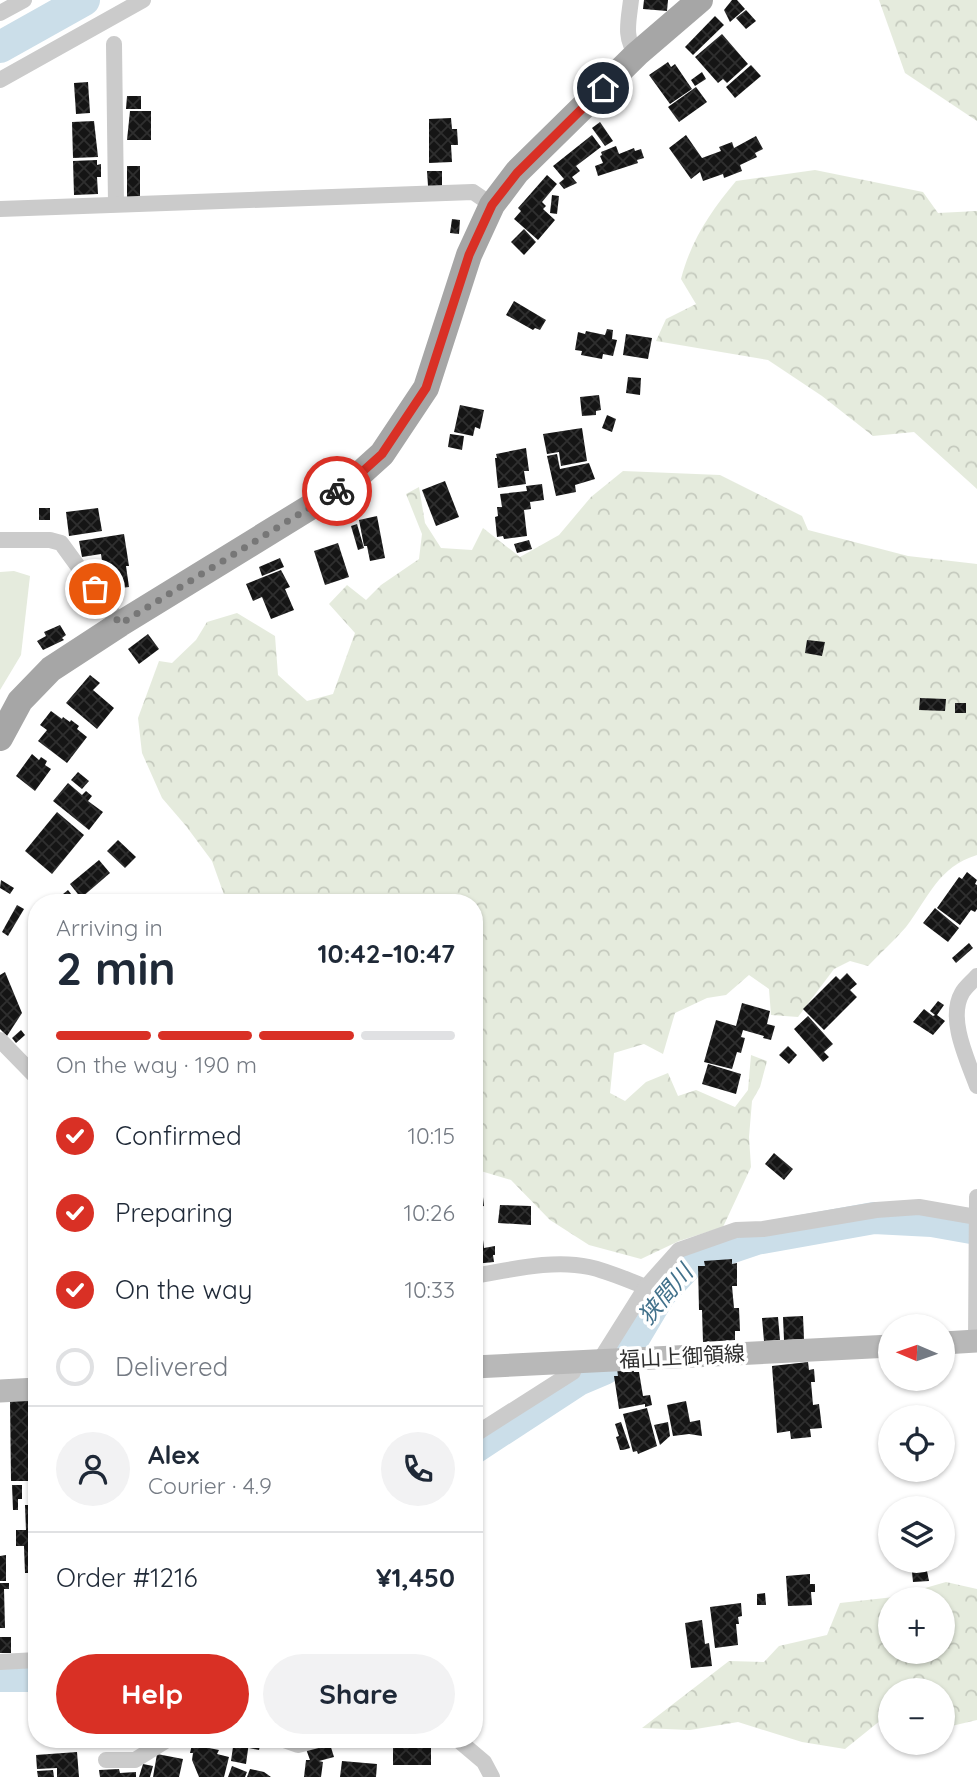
<!DOCTYPE html>
<meta charset="utf-8">
<style>
:root{--surface:#fff;--page:#f2f2f3;--text:#1f2937;--muted:#747a83;--line:#e0e1e3;--accent:#d93025}
body{margin:0;font-family:Quicksand,"Noto Sans JP",sans-serif;background:var(--page);color:var(--text);height:100vh;display:flex;flex-direction:column;font-size:26px;white-space:nowrap}
*{box-sizing:border-box;margin:0}
p{font-size:23px;color:var(--muted)}
.icon{flex:none;width:38px;height:38px;fill:none;stroke:currentColor;stroke-width:2;stroke-linecap:round;stroke-linejoin:round}
.map{position:relative;flex:1;overflow:hidden}
.sheet{position:absolute;left:28px;top:894px;width:455px;height:854px;display:flex;flex-direction:column;background:var(--surface);border-radius:28px;box-shadow:0 2px 5px #0004}
.sheet>*{flex:none}
.needle{width:46px;rotate:272deg}
.tools{position:absolute;left:878px;top:1314px;display:grid;gap:14px}
.tools a{display:grid;place-items:center;width:77px;height:77px;border-radius:50%;background:var(--surface);box-shadow:0 2px 5px #0004;font-size:35px}
.pin{position:absolute;display:grid;place-items:center;width:60px;height:60px;color:#fff;margin:-30px;border:4px solid #fff;border-radius:50%;box-shadow:0 2px 7px #0007}
.courier{position:absolute;display:grid;place-items:center;width:70px;height:70px;margin:-35px;border:5px solid #d93025;border-radius:50%;background:#fff;color:#222;box-shadow:0 2px 9px #0007}
.summary em{font-style:normal;font-weight:800}
.summary div{display:flex;flex-direction:column-reverse}
.summary{display:flex;align-items:center;justify-content:space-between;height:119px;padding:0 28px}
h1{font-size:46px;font-weight:800;line-height:52px}
.bar{display:grid;grid-template-columns:repeat(4,1fr);gap:10px 7px;align-content:center;height:84px;padding:0 28px}
.bar i{height:9px;border-radius:5px;background:var(--line)}
.bar .on{background:var(--accent)}
.bar p{grid-column:span 4}
.line{display:flex;align-items:center;gap:18px;padding:0 28px;border-top:2px solid var(--line)}
.line div{flex:1}
.round{display:grid;place-items:center;flex:none;width:74px;height:74px;border-radius:37px;background:var(--page)}
ol{padding:0 28px;list-style:none}
li{display:flex;align-items:center;gap:21px;height:77px}
li p{margin-inline-start:auto}
li .icon{padding:7px;border-radius:50%;background:var(--accent);color:#fff;stroke-width:4}
li:last-child{color:var(--muted)}
li i{width:38px;height:38px;border:4px solid var(--line);border-radius:50%}
.button{display:flex;gap:14px;margin-top:auto;padding:14px 28px}
.button a{flex:1;height:80px;border-radius:42px;background:var(--accent);color:#fff;font-size:28px;font-weight:800;line-height:80px;text-align:center}
.button a+a{background:var(--page);color:var(--text)}
.map>svg:first-child{display:block}
</style>
<div class="map">
<svg width="977" height="1777" viewBox="0 0 977 1777">
<defs>
<pattern id="forest-crowns" width="20" height="18" patternUnits="userSpaceOnUse" patternTransform="scale(1.75)"><rect width="20" height="18" fill="#e5ebdd"/><path d="M2 6a3 3 0 1 1 6 0M12 15a3 3 0 1 1 6 0" fill="none" stroke="#c5cabe"/></pattern>
<pattern id="building-cross-hatch" width="8" height="8" patternUnits="userSpaceOnUse" patternTransform="scale(1.75)"><rect width="8" height="8" fill="#151515"/><path d="M0 0l8 8M0 8l8-8" fill="none" stroke="#2f2f2f"/></pattern>
</defs>
<rect width="100%" height="100%" fill="#fff"/>
<!-- forest -->
<g fill="url(#forest-crowns)" fill-rule="evenodd">
<polygon points="879,0 977,0 977,121 905,73"/>
<path d="M815 170 923 192 938 213 977 211V489L914 432 873 436 822 396 768 360 656 341 666 319 696 304 681 279C691 240 711 211 736 181Z"/>
<path d="M623 471 720 475 802 516 808 530 908 556 977 564V855C938 867 929 897 906 927 894 941 880 953 868 966L850 961 834 969 798 1017 771 1015 769 989 749 975 726 995 707 998 675 1013 663 1054 644 1044 614 1053 610 1093 625 1101 646 1082 668 1073 678 1096 696 1090 735 1107 748 1090 751 1055 767 1061 760 1087 752 1101 749 1137 751 1167 723 1227 679 1241 641 1259 589 1245 550 1220 511 1180 474 1169V903H227L212 861 186 826 162 798 142 753 138 718 159 661 172 663 196 640 207 622 237 613 275 636 278 675 307 701 333 694 355 633 329 604 347 585 366 600 381 585 419 559 422 534 406 494 419 487 425 523 441 548 472 550 483 528 520 557 559 535 591 497Z"/>
<path d="M946 1582 977 1589V1720L943 1728V1690H891V1718L886 1716 845 1749 802 1742 738 1722 690 1730 642 1728 729 1661 764 1662 779 1646 827 1635 840 1603 894 1597ZM891 1600H943V1652H891Z"/>
</g>
<!-- park -->
<polygon fill="#e5ebdd" points="14,571 30,576 21,655 0,690 0,572"/>
<g fill="none" stroke-linecap="round" stroke-linejoin="round">
<!-- river -->
<g stroke="#cbdee9" stroke-width="32">
<polyline points="0,47 84,0"/>
<polyline points="474,1448 578,1380 604,1369 635,1336 660,1294 691,1261 756,1239 874,1218 932,1221 977,1229"/>
<polyline points="0,1676 37,1676"/>
</g>
</g>
<!-- building -->
<g fill="url(#building-cross-hatch)">
<polygon points="644,0 668,0 667,11 643,9"/>
<polygon points="732,0 737,0 745,9 730,22 724,10"/>
<polygon points="746,10 756,21 746,29 736,18"/>
<polygon points="715,16 724,25 693,55 685,47"/>
<polygon points="722,34 748,64 727,83 723,79 718,83 695,57"/>
<polygon points="668,62 671,67 675,64 692,89 670,104 649,75"/>
<polygon points="751,65 761,76 735,98 726,87"/>
<polygon points="702,72 706,79 695,86 691,80"/>
<polygon points="88,82 90,113 76,114 74,83"/>
<polygon points="696,87 707,102 679,122 668,107"/>
<polygon points="127,96 141,96 141,109 126,109"/>
<polygon points="130,111 151,111 151,140 127,140"/>
<polygon points="451,118 452,129 457,129 458,145 451,145 452,162 429,163 429,119"/>
<polygon points="94,121 98,157 73,158 72,122"/>
<polygon points="600,122 613,141 605,146 592,128"/>
<polygon points="592,135 601,147 576,166 580,171 572,177 577,183 564,189 559,183 564,179 553,166"/>
<polygon points="686,135 702,158 721,151 719,147 732,142 734,148 756,136 763,149 755,153 757,157 740,165 742,171 724,178 723,174 703,181 700,172 691,179 669,148"/>
<polygon points="616,146 619,154 634,148 635,151 641,149 644,158 637,160 638,163 598,176 595,166 603,163 600,156 602,155 601,152"/>
<polygon points="97,160 97,165 101,164 101,177 97,177 98,194 74,195 73,161"/>
<rect x="127" y="166" width="13" height="31"/>
<polygon points="427,171 442,171 442,186 428,186"/>
<polygon points="547,175 557,184 542,202 546,206 543,209 555,220 538,240 514,219 521,211 518,208"/>
<polygon points="552,195 559,196 557,214 550,213"/>
<polygon points="452,219 460,220 459,234 450,233"/>
<polygon points="524,229 536,242 524,255 511,242"/>
<polygon points="514,301 546,320 540,330 535,328 533,330 506,315"/>
<polygon points="607,329 613,330 612,339 617,340 613,356 603,354 602,359 581,355 582,351 575,350 578,332 585,334 586,331 605,335"/>
<polygon points="626,334 652,338 648,359 623,355"/>
<polygon points="628,377 641,378 640,395 626,393"/>
<polygon points="599,395 601,410 596,411 596,415 582,416 580,397"/>
<polygon points="460,405 484,410 480,429 475,427 473,436 454,432"/>
<polygon points="607,415 616,419 612,432 602,428"/>
<polygon points="582,428 587,461 561,466 559,452 547,454 543,434"/>
<polygon points="450,434 464,436 462,450 448,447"/>
<polygon points="526,448 529,471 524,471 526,484 498,488 495,458 497,458 496,454"/>
<polygon points="557,454 560,469 589,463 595,479 575,485 576,492 556,496 547,456"/>
<polygon points="445,481 459,517 436,526 422,490"/>
<polygon points="542,484 544,500 530,502 531,509 524,510 527,536 504,539 503,536 497,537 495,517 498,516 497,507 502,507 500,494 527,491 526,486"/>
<rect x="39" y="508" width="11" height="12"/>
<polygon points="98,508 102,531 69,536 66,512"/>
<polygon points="377,516 385,558 370,561 367,546 364,546 359,520"/>
<polygon points="357,524 364,548 358,550 351,526"/>
<polygon points="124,534 129,566 126,566 129,587 106,590 101,554 82,557 79,541"/>
<polygon points="529,540 532,549 517,553 514,544"/>
<polygon points="338,543 349,577 325,585 314,551"/>
<polygon points="280,558 284,567 262,576 259,567"/>
<polygon points="281,570 290,587 285,589 294,610 271,619 262,597 253,601 246,584"/>
<polygon points="60,625 66,635 62,638 64,640 43,650 37,641 46,636 44,632"/>
<polygon points="148,634 159,649 139,664 128,649"/>
<polygon points="807,640 825,642 822,656 805,653"/>
<polygon points="90,675 100,683 93,690 114,708 97,729 66,703"/>
<polygon points="920,698 946,699 945,711 919,710"/>
<rect x="955" y="703" width="11" height="10"/>
<polygon points="51,711 62,719 63,717 70,722 71,720 79,726 77,729 87,737 67,763 38,741 47,730 40,725"/>
<polygon points="32,754 39,760 41,757 47,761 45,765 51,769 35,791 16,776"/>
<polygon points="78,772 89,781 82,789 71,780"/>
<polygon points="68,783 82,795 86,791 92,796 88,801 103,812 89,830 53,801"/>
<polygon points="57,812 84,835 52,874 25,851"/>
<polygon points="118,840 136,857 125,868 107,851"/>
<polygon points="99,860 110,873 81,898 70,884"/>
<polygon points="967,872 977,880 975,884 977,885 977,909 975,912 971,910 960,925 937,908 959,877 962,879"/>
<polygon points="1,880 14,888 10,894 0,888"/>
<polygon points="68,890 78,903 52,903"/>
<polygon points="17,905 24,909 8,936 2,932"/>
<polygon points="935,908 959,928 948,942 923,923"/>
<polygon points="969,943 973,948 956,963 952,958"/>
<polygon points="5,972 22,1013 7,1036 0,1029 0,975"/>
<polygon points="847,973 857,984 850,990 857,997 824,1030 803,1009 836,976 840,980"/>
<polygon points="938,1001 944,1005 937,1015 945,1021 933,1035 913,1022 924,1009 933,1016 935,1015 930,1011"/>
<polygon points="742,1003 770,1011 767,1024 775,1026 771,1040 763,1038 764,1036 743,1030 741,1037 745,1038 741,1053 737,1052 732,1069 704,1062 716,1020 736,1026"/>
<polygon points="808,1016 833,1044 824,1052 829,1057 823,1062 794,1029"/>
<polygon points="21,1030 25,1035 16,1043 12,1038"/>
<polygon points="788,1046 797,1055 789,1064 779,1055"/>
<polygon points="708,1064 741,1074 736,1094 702,1084"/>
<polygon points="774,1153 793,1169 784,1180 765,1164"/>
<polygon points="483,1197 484,1206 479,1207 484,1248 495,1246 495,1255 493,1255 494,1262 474,1264 474,1199"/>
<polygon points="500,1205 531,1206 531,1225 498,1223"/>
<polygon points="732,1259 732,1264 737,1263 737,1286 732,1286 734,1308 739,1308 740,1331 735,1331 735,1340 703,1342 702,1310 699,1310 698,1266 705,1266 704,1261"/>
<polygon points="31,1297 37,1297 37,1363 32,1363"/>
<polygon points="803,1316 804,1339 784,1340 783,1317"/>
<polygon points="778,1317 780,1340 764,1341 762,1318"/>
<polygon points="808,1362 809,1370 814,1369 815,1382 811,1382 813,1405 819,1404 822,1428 810,1429 811,1437 791,1439 790,1431 777,1433 772,1366"/>
<polygon points="633,1368 634,1372 639,1372 643,1396 650,1395 652,1405 645,1407 645,1404 619,1409 614,1376 618,1376 617,1369"/>
<polygon points="37,1399 37,1481 11,1481 10,1400"/>
<polygon points="686,1401 690,1422 700,1420 702,1436 689,1434 673,1436 667,1405"/>
<polygon points="647,1408 657,1446 638,1454 637,1451 633,1452 623,1414"/>
<polygon points="621,1422 630,1448 623,1450 620,1450 616,1437 619,1436 615,1424"/>
<polygon points="668,1422 670,1436 660,1445 654,1425"/>
<polygon points="12,1485 22,1485 22,1499 18,1499 18,1510 13,1510"/>
<polygon points="25,1505 37,1505 37,1573 25,1573 24,1546 16,1546 16,1530 26,1530"/>
<polygon points="6,1555 6,1581 0,1581 0,1556"/>
<polygon points="927,1571 929,1581 913,1582 912,1572"/>
<polygon points="810,1574 810,1584 815,1584 815,1592 811,1592 812,1605 788,1606 786,1576"/>
<polygon points="0,1583 9,1583 9,1589 4,1589 5,1628 0,1628"/>
<polygon points="765,1593 766,1605 757,1605 757,1594"/>
<polygon points="741,1603 742,1616 738,1617 739,1624 736,1624 738,1645 715,1648 710,1607"/>
<polygon points="702,1620 705,1644 709,1643 712,1666 691,1668 685,1623"/>
<rect x="0" y="1637" width="11" height="16"/>
<polygon points="193,1740 211,1740 209,1748 219,1750 217,1754 229,1757 224,1777 199,1777 192,1760 193,1753 190,1753"/>
<polygon points="234,1740 249,1742 246,1764 231,1761"/>
<polygon points="251,1740 261,1741 259,1750 249,1748"/>
<rect x="393" y="1740" width="38" height="25"/>
<polygon points="329,1741 334,1757 319,1761 323,1762 321,1777 304,1777 306,1760 310,1760 306,1749"/>
<polygon points="77,1752 79,1777 57,1777 57,1768 37,1769 36,1755"/>
<polygon points="157,1754 183,1759 179,1777 153,1777"/>
<polygon points="342,1761 377,1764 376,1777 340,1777"/>
<polygon points="143,1764 153,1766 150,1777 139,1777"/>
<polygon points="232,1766 247,1772 245,1777 228,1777"/>
<polygon points="119,1769 120,1773 136,1772 136,1777 100,1777 99,1770"/>
<polygon points="250,1769 264,1772 271,1777 247,1777"/>
<polygon points="53,1770 54,1777 38,1777 37,1771"/>
</g>
<g fill="none" stroke-linecap="round" stroke-linejoin="round">
<!-- minor -->
<g stroke="#cbcbcb" stroke-width="16">
<path d="M631 0C629 19 623 39 637 54"/>
<polyline points="0,13 24,0"/>
<polyline points="114,44 116,204"/>
<polyline points="0,80 143,0"/>
<polyline points="0,209 473,192 492,205"/>
<polyline points="0,540 50,540 61,543 120,624"/>
<path d="M977 976C972 982 965 987 962 993 947 1019 968 1061 977 1086"/>
<polyline points="0,1040 37,1078"/>
<path d="M474 1276C511 1270 552 1259 589 1267 608 1271 627 1280 646 1287"/>
<polyline points="976,1341 977,1197"/>
<polyline points="600,1360 646,1287 679,1250 736,1230 763,1229 876,1210 919,1207 977,1217"/>
<polyline points="474,1435 573,1372 576,1362"/>
<polyline points="0,1662 37,1660"/>
<polyline points="284,1740 298,1745 318,1740"/>
<polyline points="458,1740 484,1762 492,1777"/>
<polyline points="106,1760 135,1760 167,1740"/>
</g>
<!-- secondary -->
<g stroke="#b8b8b8" stroke-width="23">
<polyline points="943,1343 977,1341"/>
<polyline points="474,1367 891,1346"/>
<polyline points="0,1391 37,1389"/>
</g>
<!-- primary -->
<polyline stroke="#a6a6a6" stroke-width="26" points="0,738 20,701 51,669 120,624 351,482 382,454 426,388 469,255 492,205 517,172 637,54 700,0"/>
</g>
<g fill="none" stroke-linecap="round" stroke-linejoin="round">
<!-- done -->
<polyline stroke="#777" stroke-width="7" stroke-dasharray="0 12.6" points="95,589 120,624 337,491"/>
<!-- route -->
<polyline stroke="#d93025" stroke-width="9" points="337,491 351,482 382,454 426,388 469,255 492,205 517,173 603,88"/>
</g>
<g text-anchor="middle" dominant-baseline="central" stroke-width="7" stroke-linejoin="round" paint-order="stroke">
<!-- street labels -->
<g font-size="21" fill="#2e2e2e" stroke="#fff">
<text transform="translate(682 1356) rotate(-3)">福山上御領線</text>
</g>
<!-- water labels -->
<g font-size="23" font-style="italic" fill="#42718b" stroke="#fff">
<text transform="translate(665 1294) rotate(-50)">狭間川</text>
</g>
</g>
</svg>
<div class="tools">
<a><svg class="needle" viewBox="-14 -14 28 28"><path d="M0-13l5 13h-10z" fill="#e53935"/><path d="M0 13l5-13h-10z" fill="#747a83"/></svg></a>
<a><svg class="icon" aria-label="locate" viewBox="0 0 24 24"><circle cx="12" cy="12" r="6"/><path d="M12 2v4M12 18v4M2 12h4M18 12h4"/></svg></a>
<a><svg class="icon" aria-label="layers" viewBox="0 0 24 24"><path d="M12 4l9 5-9 5-9-5zM3 14l9 5 9-5"/></svg></a>
<a>+</a>
<a>−</a>
</div>
<div class="pin" style="left:95px;top:589px;background:#ea580c"><svg class="icon" aria-label="bag" viewBox="0 0 24 24"><path d="M5 8h14l-1 12H6zM9 8a3 3 0 0 1 6 0"/></svg></div>
<div class="pin" style="left:603px;top:88px;background:#1f2937"><svg class="icon" aria-label="home" viewBox="0 0 24 24"><path d="M3 11l9-7 9 7M6 9v11h12V9"/></svg></div>
<div class="courier" style="left:337px;top:491px"><svg class="icon" aria-label="bike" viewBox="0 0 24 24"><circle cx="6" cy="16" r="4"/><circle cx="18" cy="16" r="4"/><path d="M6 16l4-8h5l3 8M10 8l3 8H6M13 5h3"/></svg></div>
<section class="sheet">
<div class="summary"><div><h1>2 min</h1><p>Arriving in</p></div><em>10:42–10:47</em></div>
<div class="bar"><i class="on"></i><i class="on"></i><i class="on"></i><i></i><p>On the way · 190 m</p></div>
<ol>
<li><svg class="icon" aria-label="check" viewBox="0 0 24 24"><path d="M5 12l5 5 9-10"/></svg>Confirmed<p>10:15</p></li>
<li><svg class="icon" aria-label="check" viewBox="0 0 24 24"><path d="M5 12l5 5 9-10"/></svg>Preparing<p>10:26</p></li>
<li><svg class="icon" aria-label="check" viewBox="0 0 24 24"><path d="M5 12l5 5 9-10"/></svg>On the way<p>10:33</p></li>
<li><i></i>Delivered</li>
</ol>
<div class="line" style="height:126px"><a class="round"><svg class="icon" aria-label="person" viewBox="0 0 24 24"><circle cx="12" cy="8" r="4"/><path d="M4 21q1-7 8-7t8 7"/></svg></a><div><b>Alex</b><p>Courier · 4.9</p></div><a class="round"><svg class="icon" aria-label="phone" viewBox="0 0 24 24"><path d="M5 4h4l2 5-3 2q2 4 5 5l2-3 5 2v4C11 20 4 13 5 4z"/></svg></a></div>
<div class="line" style="height:91px"><div>Order #1216</div><b>¥1,450</b></div>
<div class="button"><a>Help</a><a>Share</a></div>
</section>
</div>
